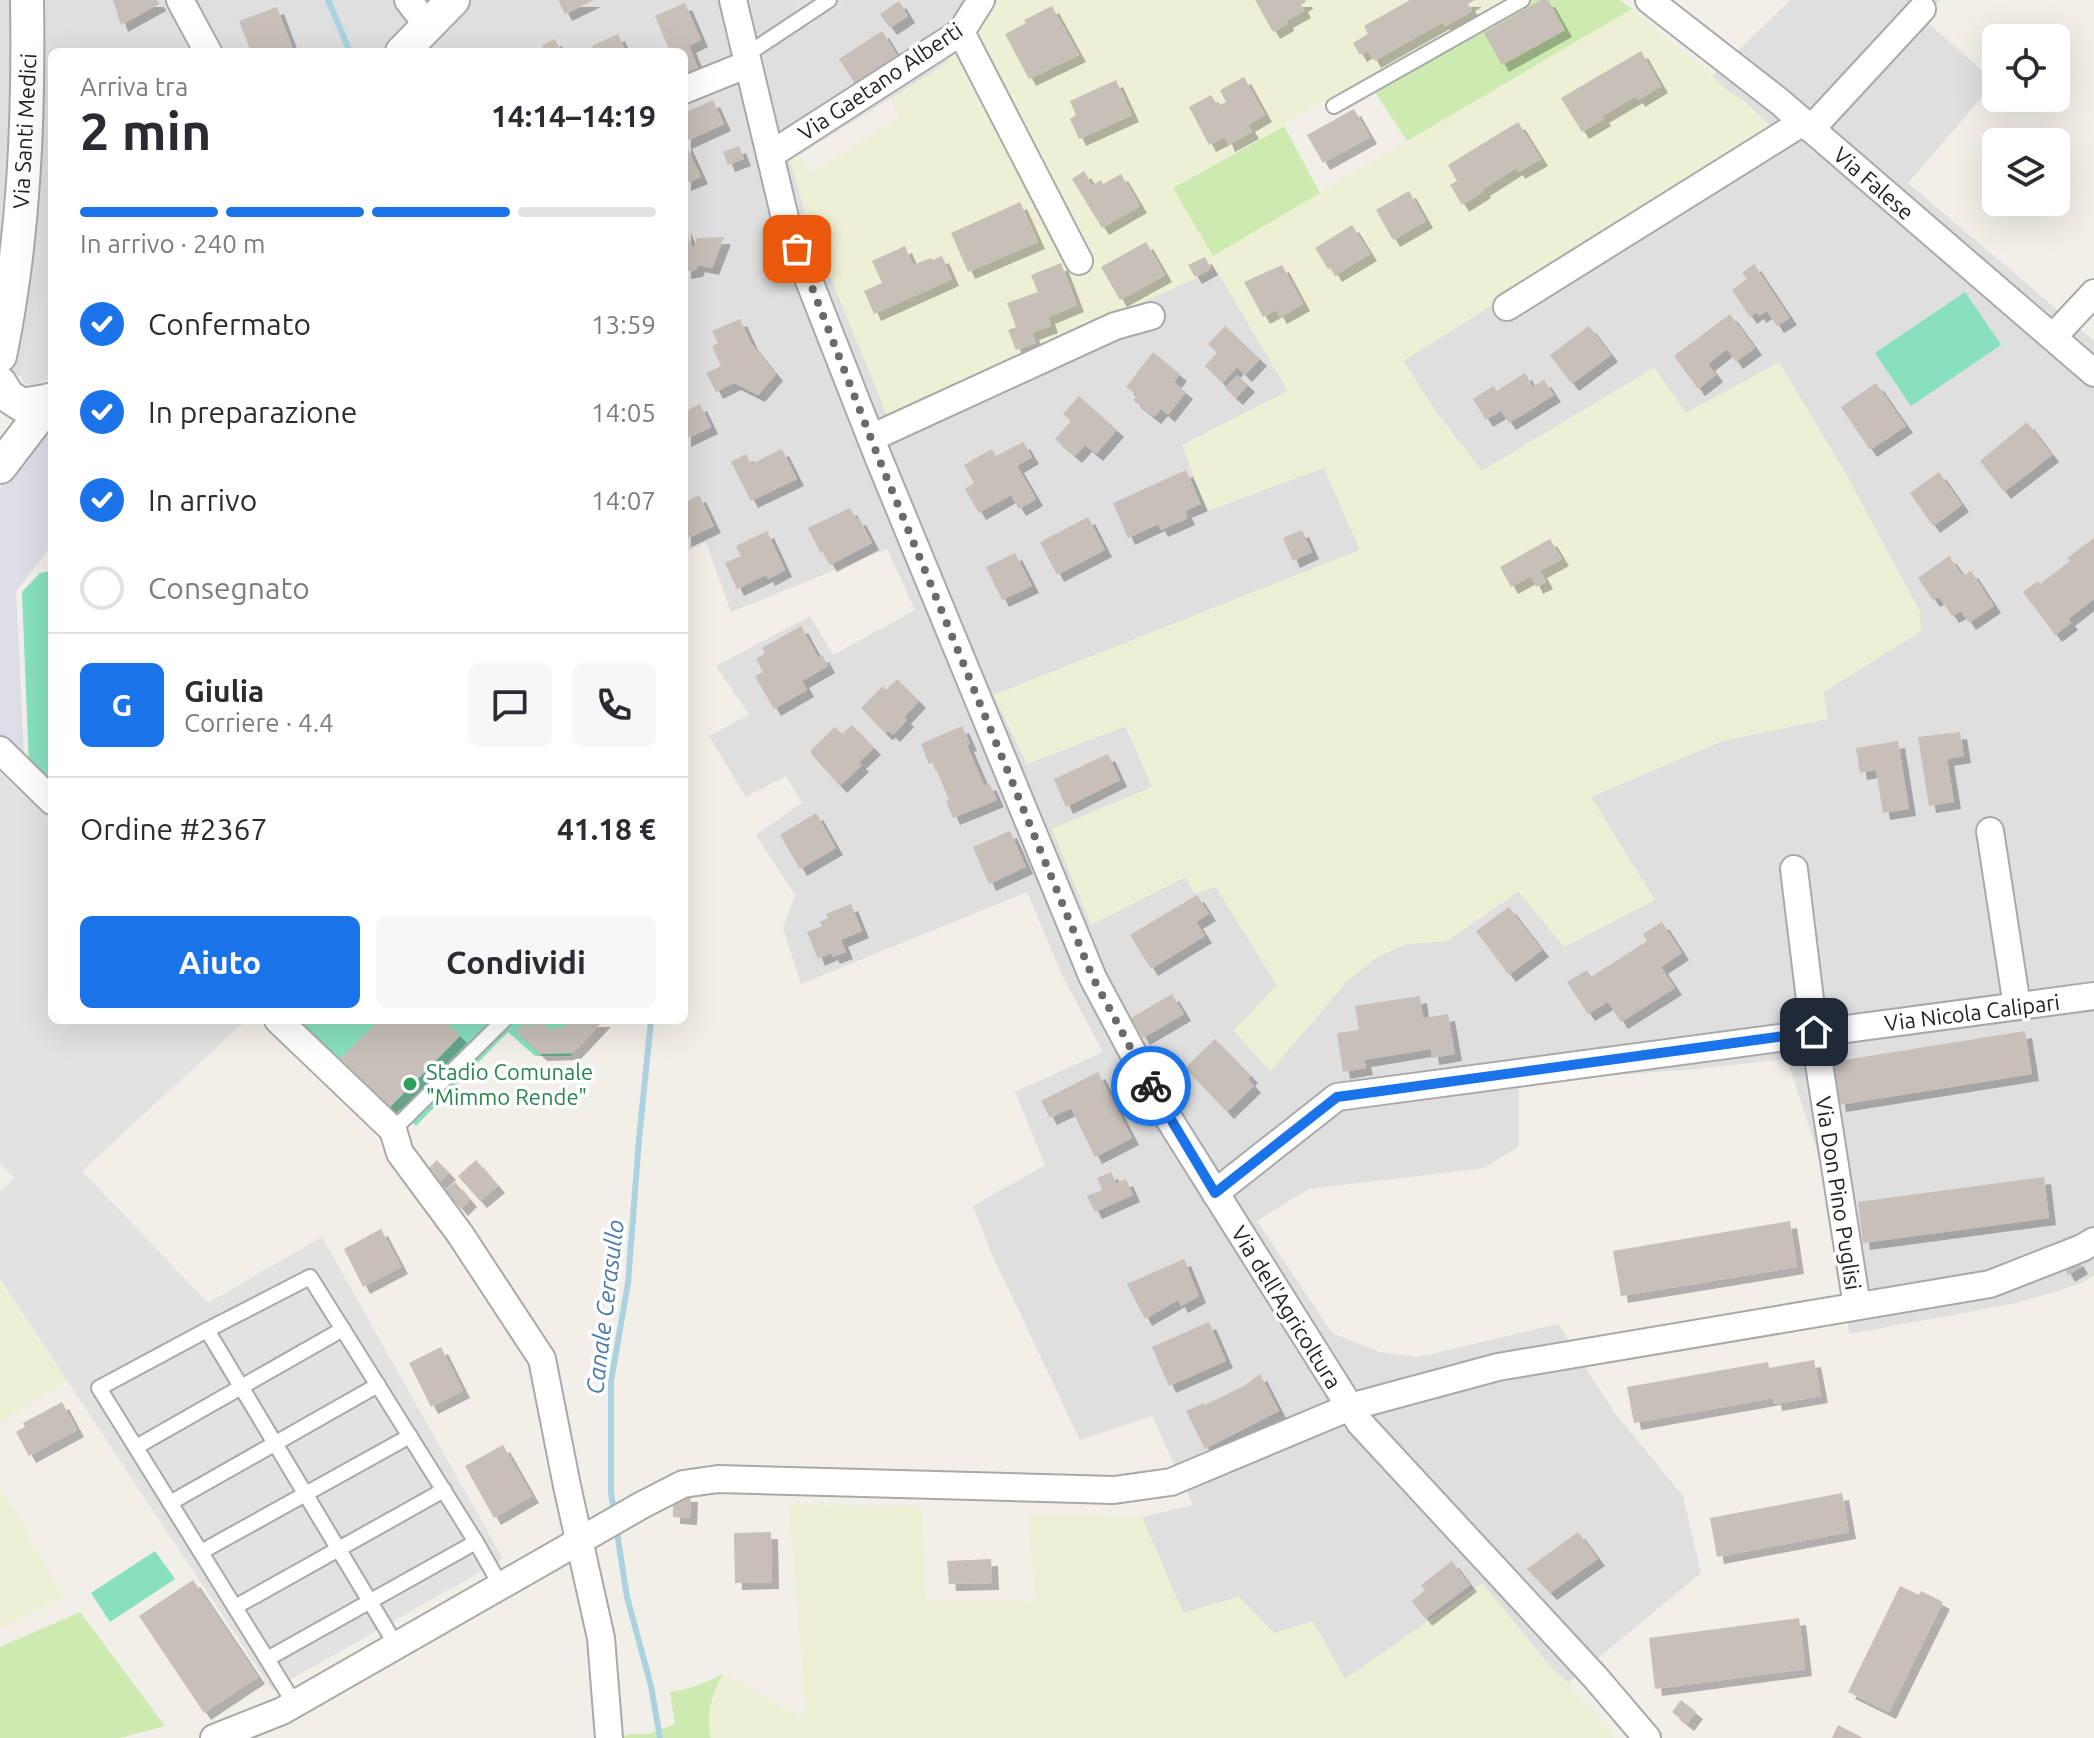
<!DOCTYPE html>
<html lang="it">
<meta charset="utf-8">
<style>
:root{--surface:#fff;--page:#f7f7f7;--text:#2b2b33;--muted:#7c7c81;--line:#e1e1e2;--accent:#1a73e8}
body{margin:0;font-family:Ubuntu,sans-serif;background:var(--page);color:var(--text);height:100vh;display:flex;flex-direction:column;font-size:30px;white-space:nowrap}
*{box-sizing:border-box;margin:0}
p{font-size:26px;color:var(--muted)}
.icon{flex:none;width:44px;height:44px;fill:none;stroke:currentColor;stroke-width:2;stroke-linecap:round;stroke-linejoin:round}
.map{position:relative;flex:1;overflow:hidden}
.sheet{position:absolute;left:48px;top:48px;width:640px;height:976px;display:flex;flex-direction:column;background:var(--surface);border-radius:12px;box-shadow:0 8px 32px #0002}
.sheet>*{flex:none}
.controls{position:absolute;left:1982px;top:24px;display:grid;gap:16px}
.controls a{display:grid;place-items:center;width:88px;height:88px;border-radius:12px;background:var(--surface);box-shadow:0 8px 32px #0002;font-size:40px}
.pin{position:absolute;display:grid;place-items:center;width:68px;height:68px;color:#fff;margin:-34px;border-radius:16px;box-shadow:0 4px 12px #0006}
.courier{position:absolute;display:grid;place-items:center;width:80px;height:80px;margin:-40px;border:6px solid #1a73e8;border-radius:50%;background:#fff;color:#222;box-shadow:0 2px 10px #0007}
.summary em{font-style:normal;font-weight:700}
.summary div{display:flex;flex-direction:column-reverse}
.summary{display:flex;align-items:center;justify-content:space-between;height:136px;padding:0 32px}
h1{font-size:52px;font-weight:700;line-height:60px}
.bar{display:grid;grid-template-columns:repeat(4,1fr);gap:12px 8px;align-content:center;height:96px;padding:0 32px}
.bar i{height:10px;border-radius:6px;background:var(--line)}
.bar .active{background:var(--accent)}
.bar p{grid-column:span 4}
.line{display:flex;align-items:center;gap:20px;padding:0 32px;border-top:2px solid var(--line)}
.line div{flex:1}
.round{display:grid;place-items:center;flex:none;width:84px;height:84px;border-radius:12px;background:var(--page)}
ol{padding:0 32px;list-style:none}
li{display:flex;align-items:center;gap:24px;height:88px}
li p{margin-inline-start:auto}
li .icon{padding:8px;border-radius:50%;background:var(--accent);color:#fff;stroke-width:4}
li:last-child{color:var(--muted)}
li i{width:44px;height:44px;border:4px solid var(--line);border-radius:50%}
.cta{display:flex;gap:16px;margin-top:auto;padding:16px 32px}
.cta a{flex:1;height:92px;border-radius:12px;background:var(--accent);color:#fff;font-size:32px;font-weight:700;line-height:92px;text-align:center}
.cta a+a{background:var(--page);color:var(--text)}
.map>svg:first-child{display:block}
</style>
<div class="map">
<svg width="2094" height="1738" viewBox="0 0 2094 1738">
<defs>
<filter id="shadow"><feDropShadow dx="7" dy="7" stdDeviation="0" flood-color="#0004"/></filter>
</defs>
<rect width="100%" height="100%" fill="#f2efe9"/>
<!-- residential -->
<polygon fill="#e0dfdf" points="0,0 998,0 979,31 942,66 790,161 807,219 888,417 1216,269 1288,391 1183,445 1208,511 1324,467 1360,550 994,695 1027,764 1125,726 1153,787 1053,829 1091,925 1185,877 1216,887 1277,985 1270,1071 1347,981 1377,957 1406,944 1447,941 1519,891 1654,900 1590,797 1722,741 1827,719 1823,692 1920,631 1686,413 1654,368 1482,471 1436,412 1403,360 1729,157 1770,127 1744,101 1728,91 1712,76 1790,0 1939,0 1925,20 1995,82 1908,183 2094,341 2094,1275 2082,1283 2017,1303 1849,1334 1832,1197 1787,1059 1697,1069 1519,1082 1519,1146 1484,1168 1309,1189 1257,1221 1332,1333 1380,1352 1419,1357 1558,1324 1614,1412 1683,1496 1701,1573 1568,1683 1550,1666 1345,1679 1274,1633 1239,1597 1183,1613 1142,1517 1193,1505 1152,1416 1080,1440 990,1250 973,1206 1045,1165 1015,1092 1103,1052 1063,977 1027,892 801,984 783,928 795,895 756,835 802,803 786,776 746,797 709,736 749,715 716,666 810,616 833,655 915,610 887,549 731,612 706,542 684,553 684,52 52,52 52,297 35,303 21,376 0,368"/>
<!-- farmland -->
<g fill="#eef0d5">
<polygon points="998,0 1217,0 1219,2 1223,0 1505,0 1173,187 1213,255 1632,9 1728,91 1744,101 1771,127 1729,157 1403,361 1436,412 1482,471 1654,368 1686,413 1779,362 1845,472 1920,612 1921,631 1824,692 1827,719 1722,741 1591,797 1655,900 1564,947 1518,891 1447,941 1406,944 1377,957 1347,981 1270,1072 1234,1030 1277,985 1216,887 1195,894 1185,877 1091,925 1052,829 1152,787 1126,726 1027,764 994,695 1360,550 1324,468 1207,511 1182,445 1288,391 1216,269 888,418 807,219 790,161 799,155 810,174 899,118 891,98 942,66 979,31"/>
<polygon points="0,1279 66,1380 0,1423"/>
<polygon points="0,1488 64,1597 2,1627 0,1623"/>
<polygon points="789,1504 921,1507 926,1600 1035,1601 1028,1515 1142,1517 1183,1613 1239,1597 1274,1633 1313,1621 1345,1679 1482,1583 1550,1666 1568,1683 1615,1738 711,1738 707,1724 715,1689 723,1674 806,1719"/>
</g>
<!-- grass -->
<g fill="#cdebb0">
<polygon points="1505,0 1620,0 1632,9 1407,141 1366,78"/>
<polygon points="1284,126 1320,193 1213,256 1173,188"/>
<polygon points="80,1612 165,1726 120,1738 0,1738 0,1647"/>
<path d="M723 1674C712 1694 705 1716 711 1738H617L630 1734H648L675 1724 670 1692C690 1689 706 1683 723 1674Z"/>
</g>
<!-- pitch -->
<g fill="#88e0be">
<polygon points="1965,292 2001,345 1911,406 1875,353"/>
<polygon points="52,571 52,788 29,767 22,592 40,573"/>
<polygon points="297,1020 603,1020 570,1056 535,1056 508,1032 416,1126 400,1109 395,1114 389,1108"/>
<polygon points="155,1551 175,1579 110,1622 91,1593"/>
</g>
<!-- parking -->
<g fill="#e2e2e2">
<polygon points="791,0 849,0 808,26"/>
<polygon points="52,297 52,375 48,380 32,385 23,382 21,376 35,303"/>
<polygon points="0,772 52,822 52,1020 246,1020 82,1171 208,1303 322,1237 503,1559 272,1690 0,1279 0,1191 14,1178 0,1163"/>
</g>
<!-- plaza -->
<polygon fill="#dddde8" points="50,430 52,431 52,545 16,591 24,756 0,735 0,488"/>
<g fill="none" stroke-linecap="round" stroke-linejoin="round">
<!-- stream -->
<g stroke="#aad3df" stroke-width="6">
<polyline points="328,0 350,52"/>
<polyline points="614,1511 611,1493 611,1381 628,1283 639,1139 651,1020"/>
<polyline points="616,1526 627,1597 651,1686 660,1738"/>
</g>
</g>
<!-- building -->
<g fill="#c7bfb8" filter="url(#shadow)">
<polygon points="113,0 157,0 159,4 121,25"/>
<polygon points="558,0 594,0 565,14"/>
<polygon points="1255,0 1305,0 1306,2 1301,5 1304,11 1286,21 1287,24 1273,32"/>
<polygon points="1410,0 1475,0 1468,4 1472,11 1445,26 1443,22 1374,61 1368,50 1360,55 1353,43 1368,34 1364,26"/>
<polygon points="1541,0 1548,0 1565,30 1502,65 1484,33"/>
<polygon points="899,1 908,16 890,28 880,14"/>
<polygon points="685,3 701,40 689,46 699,70 684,76 684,52 670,52 655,16"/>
<polygon points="1052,6 1079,55 1029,79 1005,34 1026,23 1024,20"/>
<polygon points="277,7 294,52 251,52 239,21"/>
<polygon points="882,31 900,60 858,88 839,59"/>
<polygon points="618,34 626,52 595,52 592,46"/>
<polygon points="555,39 560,50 556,52 546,52 542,45"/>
<polygon points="1641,51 1661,86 1638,100 1636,96 1602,116 1604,119 1582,132 1561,98"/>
<polygon points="1244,77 1265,115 1248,125 1252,132 1228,145 1225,137 1209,145 1189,107 1211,95 1218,106 1226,102 1220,90"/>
<polygon points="1116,80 1132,115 1079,139 1070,119 1076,115 1070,101"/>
<polygon points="713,100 724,124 685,142 701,177 684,184 684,113"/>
<polygon points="1354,109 1370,137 1323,163 1307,135"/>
<polygon points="1518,122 1541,159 1518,172 1516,168 1483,189 1484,191 1462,205 1450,185 1457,181 1448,165"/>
<polygon points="739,146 744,159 728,165 723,152"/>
<polygon points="1084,171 1092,185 1101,180 1103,184 1121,174 1140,206 1102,228 1072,179"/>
<polygon points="1409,191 1426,221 1393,240 1376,210"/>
<polygon points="1020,202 1038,242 968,272 951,233"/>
<polygon points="1352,225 1370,254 1335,275 1331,268 1328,269 1315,248"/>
<polygon points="684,226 693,249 697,238 724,237 712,268 698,265 696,270 684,272"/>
<polygon points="1146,242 1165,275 1120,300 1101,267"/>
<polygon points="905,246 913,265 931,258 932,260 942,256 952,279 874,314 864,291 882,283 872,261"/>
<polygon points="1205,257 1211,268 1195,277 1188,265"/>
<polygon points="1061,263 1077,305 1048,317 1051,326 1032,333 1036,343 1016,350 1008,330 1016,327 1007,303 1038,292 1031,275"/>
<polygon points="1754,264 1790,318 1777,326 1767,311 1759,316 1757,312 1750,317 1732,290 1747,279 1742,273"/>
<polygon points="1282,265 1303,304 1280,317 1276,310 1263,317 1244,282"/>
<polygon points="1730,314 1755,348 1736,362 1727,349 1708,364 1716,375 1698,389 1674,356"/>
<polygon points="740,319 751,343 776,374 758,395 734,383 716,392 706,373 721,366 712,346 718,343 712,331"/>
<polygon points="1225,326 1260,359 1245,375 1237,367 1223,383 1205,366 1217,353 1208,344"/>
<polygon points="1589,326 1611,355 1572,384 1550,355"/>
<polygon points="1153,352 1180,374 1174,382 1186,392 1168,415 1161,409 1154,417 1133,400 1137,395 1126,387"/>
<polygon points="1525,373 1533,387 1544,380 1554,395 1509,423 1501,411 1486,420 1473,399 1493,386 1497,391"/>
<polygon points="1237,375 1248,385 1236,398 1225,388"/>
<polygon points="1876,383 1906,426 1870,450 1841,407"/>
<polygon points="1079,396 1117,430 1096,454 1085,445 1075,456 1055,439 1071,421 1063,414"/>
<polygon points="700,404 711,427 684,440 684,412"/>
<polygon points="2027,422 2052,455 2004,492 1980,461"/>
<polygon points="1023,442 1032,457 1017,466 1036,499 1019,509 1011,495 979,513 965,489 974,483 964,465 992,449 996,456"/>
<polygon points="782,449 797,479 751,501 731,462 746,454 751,464"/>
<polygon points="1186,470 1201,504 1185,511 1188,518 1161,530 1158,524 1128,538 1113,503"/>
<polygon points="1939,472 1962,505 1933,526 1910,493"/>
<polygon points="699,495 714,526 684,540 684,503"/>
<polygon points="850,508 856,519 859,518 872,543 830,565 822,551 820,552 808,528"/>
<polygon points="1088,517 1105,550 1057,575 1040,542"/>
<polygon points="1302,530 1312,552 1293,561 1283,538"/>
<polygon points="767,531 785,570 768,579 766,575 737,589 725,563 741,556 736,546"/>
<polygon points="2094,538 2094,599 2068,619 2071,623 2055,635 2023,592 2038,581 2040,584 2070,561 2067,558"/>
<polygon points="1550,539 1562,559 1540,571 1546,582 1536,587 1531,576 1511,587 1500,567"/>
<polygon points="1015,553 1032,586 1002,600 986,567"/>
<polygon points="1949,556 1963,576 1971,571 1994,606 1969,623 1961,611 1952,616 1939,597 1933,600 1918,578"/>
<polygon points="801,626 818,657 822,655 828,666 802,681 807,690 774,709 755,676 763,672 756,659 765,653 762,648"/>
<polygon points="897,679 919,701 904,717 907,720 893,735 889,731 885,733 861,708 883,686 886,690"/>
<polygon points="852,725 874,748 859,762 862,765 840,786 812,755 811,750 835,727 842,734"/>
<polygon points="962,726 970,744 967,745 984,785 989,783 997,800 953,818 946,801 949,800 933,762 929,764 921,744"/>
<polygon points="1960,732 1964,756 1947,759 1954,802 1929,806 1918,737"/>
<polygon points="1898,741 1909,809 1883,813 1876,770 1860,773 1856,748"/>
<polygon points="1108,754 1120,780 1066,807 1054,779"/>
<polygon points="816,813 836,848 800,869 780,835"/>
<polygon points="1010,831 1026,867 989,884 973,847"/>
<polygon points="1197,895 1209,914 1196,922 1205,936 1151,969 1130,935"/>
<polygon points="851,904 862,931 841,940 846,952 833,957 831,953 818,959 807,932 822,926 820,922 828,918 826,914"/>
<polygon points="1509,907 1542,950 1509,975 1476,931"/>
<polygon points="1662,922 1682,953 1661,967 1675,988 1621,1022 1608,1002 1588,1014 1567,982 1587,970 1591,977 1647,941 1643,934"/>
<polygon points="1172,994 1184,1014 1143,1038 1131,1018"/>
<polygon points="1420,996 1423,1018 1448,1014 1455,1054 1432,1058 1431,1049 1364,1060 1366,1068 1343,1072 1337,1033 1359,1030 1355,1006"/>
<polygon points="379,1020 444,1020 460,1036 389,1108 339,1060"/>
<polygon points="539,1020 549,1029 562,1028 570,1020 604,1020 573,1053 540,1054 516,1031 526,1022 532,1027"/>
<polygon points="2025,1031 2032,1074 1839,1105 1832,1062"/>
<polygon points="1215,1039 1251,1076 1248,1079 1254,1086 1227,1112 1185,1068"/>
<polygon points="1098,1072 1132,1138 1095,1157 1071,1108 1050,1118 1041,1101"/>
<polygon points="437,1160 449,1173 439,1182 428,1169"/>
<polygon points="476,1160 498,1186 480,1201 458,1176"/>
<polygon points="1111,1172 1116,1183 1126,1179 1133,1195 1095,1212 1087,1196 1102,1190 1097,1178"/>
<polygon points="2044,1177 2049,1218 1863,1243 1858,1202"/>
<polygon points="455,1182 470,1200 461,1209 445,1190"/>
<polygon points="1790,1221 1797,1267 1621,1296 1613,1251"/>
<polygon points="381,1229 401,1267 363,1287 344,1249"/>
<polygon points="1184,1259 1199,1296 1181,1306 1178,1300 1145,1319 1127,1284"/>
<polygon points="2076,1259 2081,1267 2068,1275 2063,1266"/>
<polygon points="1209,1322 1226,1361 1169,1386 1152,1347"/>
<polygon points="441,1347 463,1391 431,1407 409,1363"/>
<polygon points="1814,1360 1821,1396 1775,1404 1774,1398 1634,1423 1627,1387 1768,1362 1769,1368"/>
<polygon points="1260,1374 1279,1411 1205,1449 1186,1411 1204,1403 1205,1405 1244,1386"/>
<polygon points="62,1402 77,1430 29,1456 16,1432 25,1427 23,1423"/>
<polygon points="503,1445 532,1496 494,1518 465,1466"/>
<polygon points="1842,1493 1849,1532 1717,1557 1710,1518"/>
<polygon points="673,1495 691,1495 690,1518 673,1517"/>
<polygon points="771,1532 772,1582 735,1583 734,1533"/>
<polygon points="1578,1532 1598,1559 1550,1593 1527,1569"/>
<polygon points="991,1559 992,1583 949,1584 947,1561"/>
<polygon points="1452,1561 1470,1585 1425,1619 1412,1601 1425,1590 1421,1585"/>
<polygon points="193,1580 258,1677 204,1713 139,1616"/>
<polygon points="1900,1586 1919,1595 1921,1591 1943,1602 1889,1712 1848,1692"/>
<polygon points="1799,1618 1805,1669 1655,1689 1649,1638"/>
<polygon points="1681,1700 1696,1712 1687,1724 1672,1712"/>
<polygon points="1838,1725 1863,1738 1832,1738"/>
</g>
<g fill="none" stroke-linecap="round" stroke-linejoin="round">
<!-- service casing -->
<g stroke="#a9a9a9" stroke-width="18">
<g id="service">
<polyline points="746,55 829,0"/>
<polyline points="1334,106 1522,0"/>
<polyline points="393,1130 504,1020"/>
<polygon points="310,1277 476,1542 267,1659 99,1388 207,1330"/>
<polyline points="207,1330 396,1645"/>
<polyline points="136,1447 343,1329"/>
<polyline points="170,1503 378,1385"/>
<polyline points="476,1542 501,1586"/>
<polyline points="201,1552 410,1436"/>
<polyline points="235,1607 444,1490"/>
<polyline points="267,1659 294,1703"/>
</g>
</g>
<!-- minor casing -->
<g stroke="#a9a9a9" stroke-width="30">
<g id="minor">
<polyline points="180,0 208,52"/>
<polyline points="408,0 428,26"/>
<polyline points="733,0 786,222 879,459 1093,978 1164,1111 1360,1423 1595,1677 1647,1738"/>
<polyline points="1649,0 1780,102 2094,373"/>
<polyline points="961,32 1079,261"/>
<polyline points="684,90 748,64"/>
<polyline points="1811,129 1922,9"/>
<polyline points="770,155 961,32 981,0"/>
<polyline points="1507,307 1803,122"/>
<polyline points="2053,337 2094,293"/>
<polyline points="871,438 1115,326 1151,316"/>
<polyline points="0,750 52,801"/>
<polyline points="1990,831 2017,1006"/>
<polyline points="1794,869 1814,1032 1857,1306"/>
<polyline points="278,1020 393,1130 400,1153 460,1234 542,1359 567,1486 601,1638 609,1738"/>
<polyline points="1215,1193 1337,1097 2094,996"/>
<polyline points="214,1738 282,1711 642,1505 683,1484 718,1479 1114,1490 1171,1482 1350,1407 1498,1367 1990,1284 2082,1248 2094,1241"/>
</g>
</g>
<!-- tertiary casing -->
<g stroke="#a9a9a9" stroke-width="36">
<g id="tertiary">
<polyline points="402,52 453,0"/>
<path d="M0 356C24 240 29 119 27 0"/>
<polyline points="0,383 8,396 22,405 51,400"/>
<polyline points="0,467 52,399"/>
</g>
</g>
<!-- service -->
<use href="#service" stroke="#fff" stroke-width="14"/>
<!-- minor -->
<use href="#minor" stroke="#fff" stroke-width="26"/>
<!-- tertiary -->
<use href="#tertiary" stroke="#fff" stroke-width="32"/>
</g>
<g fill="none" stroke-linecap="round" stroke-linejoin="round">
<!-- done -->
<polyline stroke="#6b6a68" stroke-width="8" stroke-dasharray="0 14.4" points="797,249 879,459 1093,978 1151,1086"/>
<!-- route -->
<polyline stroke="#1a73e8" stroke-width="10" points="1151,1086 1215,1193 1337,1097 1814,1032"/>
</g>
<!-- markers -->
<circle fill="#2e9e5b" stroke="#fff" stroke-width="3" cx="410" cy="1084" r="8"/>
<g text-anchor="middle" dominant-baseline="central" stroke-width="7" stroke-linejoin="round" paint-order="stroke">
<!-- street labels -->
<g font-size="22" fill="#222" stroke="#fff">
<text transform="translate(880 81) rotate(-34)">Via Gaetano Alberti</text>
<text transform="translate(24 131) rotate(-87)">Via Santi Medici</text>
<text transform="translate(1874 183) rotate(41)">Via Falese</text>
<text transform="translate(1972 1012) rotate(-7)">Via Nicola Calipari</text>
<text transform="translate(1839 1193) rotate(81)">Via Don Pino Puglisi</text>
<text transform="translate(1287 1307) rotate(58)">Via dell'Agricoltura</text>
</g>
<!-- leisure labels -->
<g font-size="22" fill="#27864d" stroke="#fff" text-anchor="start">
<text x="426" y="1071">Stadio Comunale<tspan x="426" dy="25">"Mimmo Rende"</tspan></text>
</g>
<!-- water labels -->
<g font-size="24" font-style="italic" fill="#4a7aab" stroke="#fff">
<text transform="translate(605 1307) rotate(-83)">Canale Cerasullo</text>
</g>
</g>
</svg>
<div class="controls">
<a><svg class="icon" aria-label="locate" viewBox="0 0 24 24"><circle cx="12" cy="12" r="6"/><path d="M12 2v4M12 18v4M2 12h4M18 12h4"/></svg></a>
<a><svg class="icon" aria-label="layers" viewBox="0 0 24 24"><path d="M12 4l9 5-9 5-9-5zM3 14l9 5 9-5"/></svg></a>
</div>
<div class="pin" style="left:797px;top:249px;background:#ea580c"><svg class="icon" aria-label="bag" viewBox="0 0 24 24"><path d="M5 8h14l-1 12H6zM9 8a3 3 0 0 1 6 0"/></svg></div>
<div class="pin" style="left:1814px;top:1032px;background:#1f2937"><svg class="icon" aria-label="home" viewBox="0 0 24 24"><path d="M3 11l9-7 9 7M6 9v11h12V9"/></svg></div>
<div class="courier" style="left:1151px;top:1086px"><svg class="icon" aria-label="bike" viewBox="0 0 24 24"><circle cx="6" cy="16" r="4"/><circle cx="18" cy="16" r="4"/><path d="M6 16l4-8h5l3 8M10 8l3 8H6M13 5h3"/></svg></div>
<section class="sheet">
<div class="summary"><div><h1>2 min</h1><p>Arriva tra</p></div><em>14:14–14:19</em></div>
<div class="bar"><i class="active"></i><i class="active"></i><i class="active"></i><i></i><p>In arrivo · 240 m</p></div>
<ol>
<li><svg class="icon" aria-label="check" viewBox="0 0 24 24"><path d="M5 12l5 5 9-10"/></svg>Confermato<p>13:59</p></li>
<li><svg class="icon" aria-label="check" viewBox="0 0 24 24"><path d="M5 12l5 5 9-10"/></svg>In preparazione<p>14:05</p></li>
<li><svg class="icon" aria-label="check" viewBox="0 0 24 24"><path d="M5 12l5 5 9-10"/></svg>In arrivo<p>14:07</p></li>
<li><i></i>Consegnato</li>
</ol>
<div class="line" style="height:144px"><b class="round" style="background:var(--accent);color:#fff">G</b><div><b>Giulia</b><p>Corriere · 4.4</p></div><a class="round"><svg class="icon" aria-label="chat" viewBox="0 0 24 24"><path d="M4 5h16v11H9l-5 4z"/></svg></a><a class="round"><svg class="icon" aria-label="phone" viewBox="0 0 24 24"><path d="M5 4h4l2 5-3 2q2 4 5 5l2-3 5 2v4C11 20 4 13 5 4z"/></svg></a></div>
<div class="line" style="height:104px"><div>Ordine #2367</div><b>41.18 €</b></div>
<div class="cta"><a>Aiuto</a><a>Condividi</a></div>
</section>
</div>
